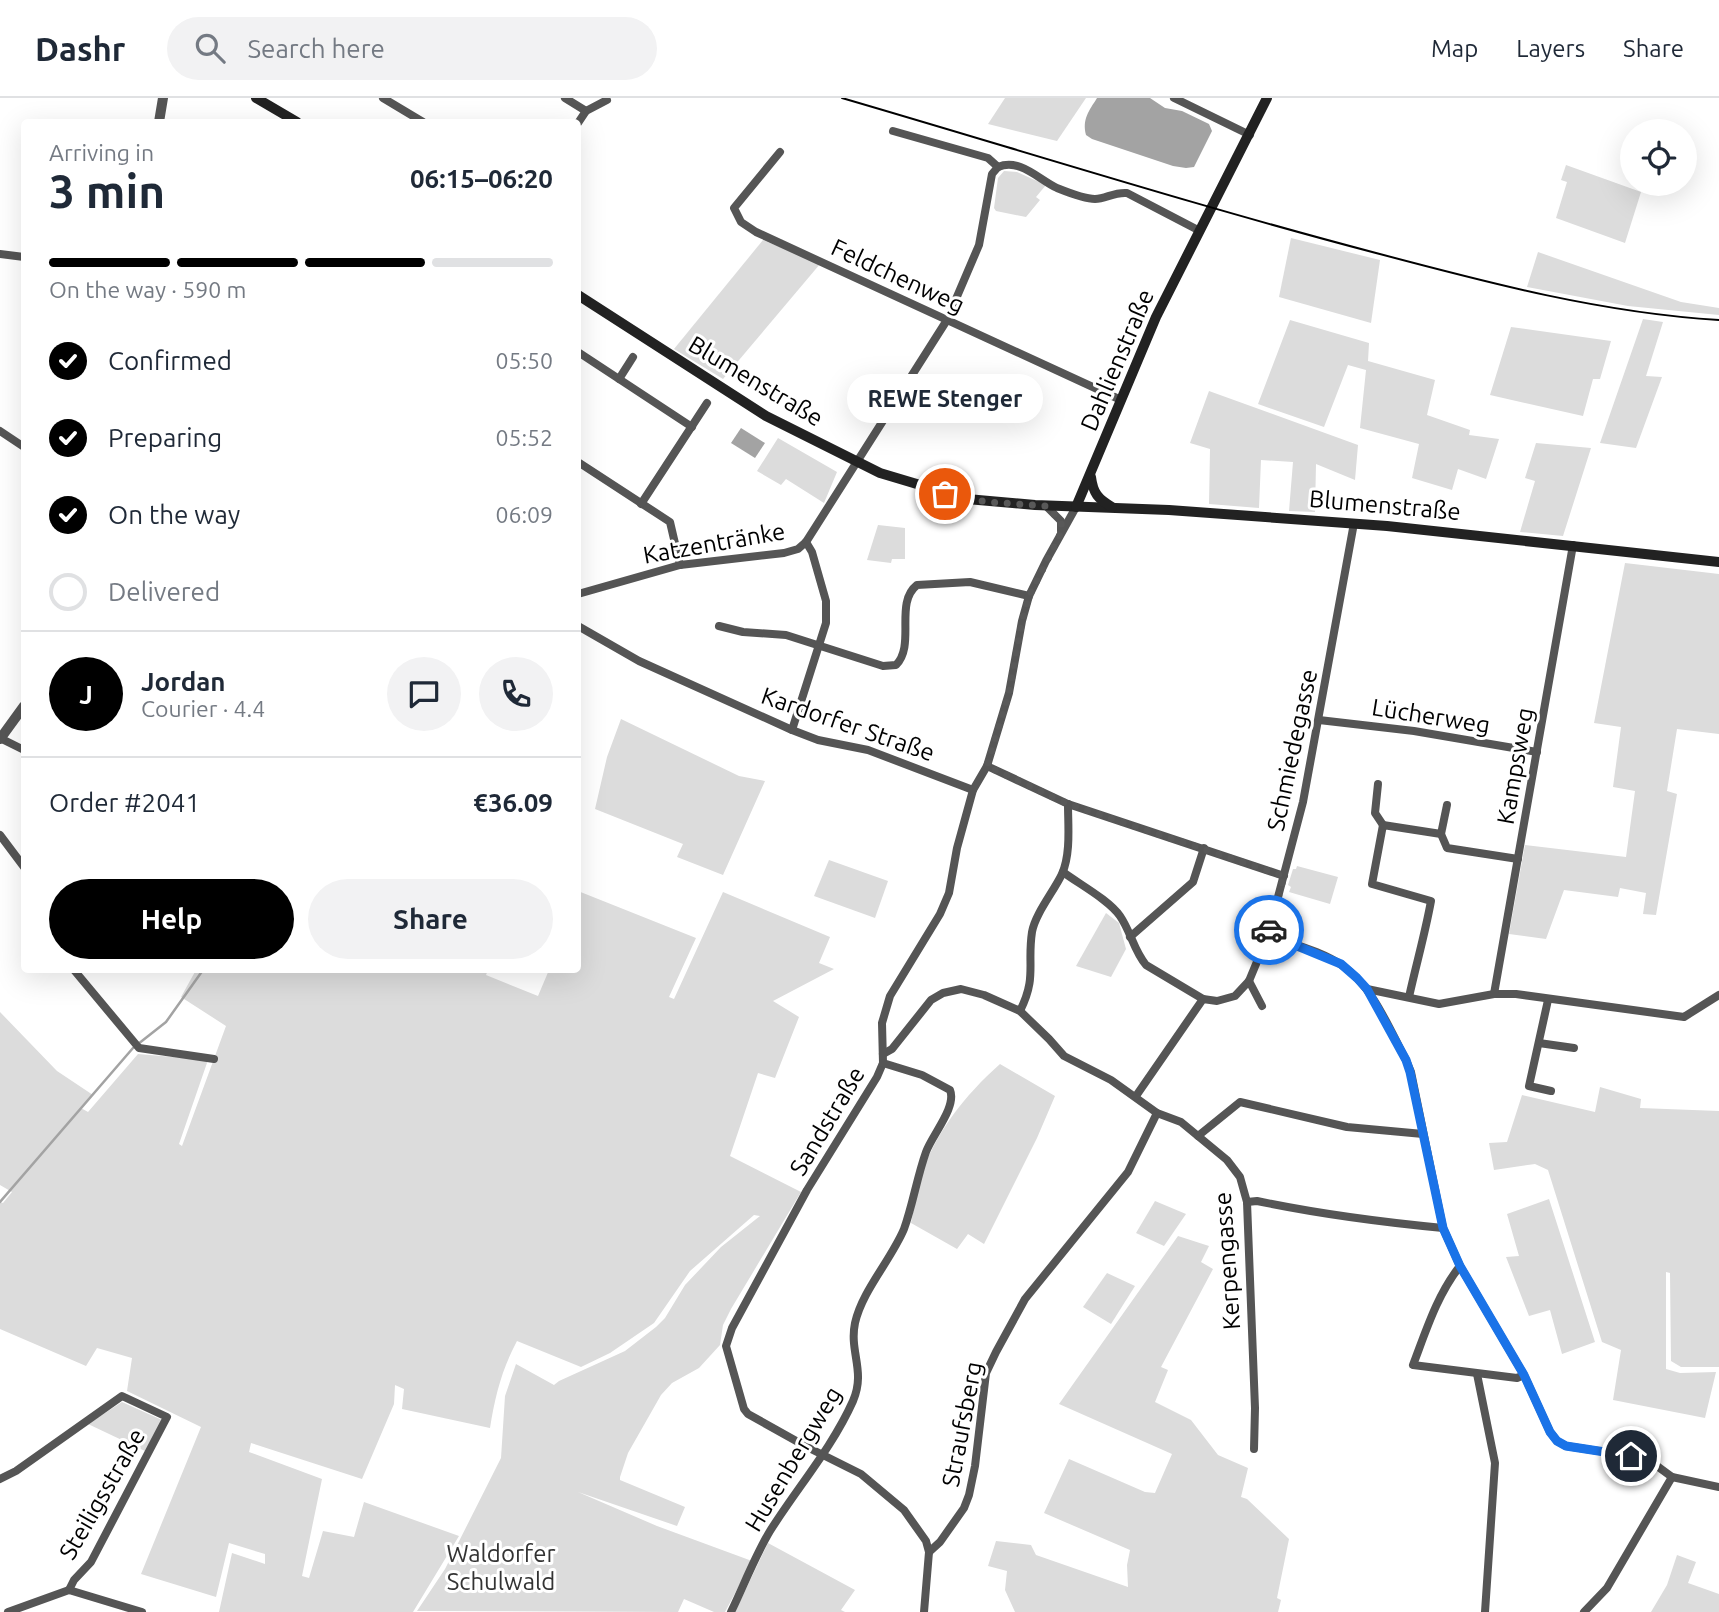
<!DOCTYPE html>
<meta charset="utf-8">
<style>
:root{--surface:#fff;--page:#f2f2f3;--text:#1f2937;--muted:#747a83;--line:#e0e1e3;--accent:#000}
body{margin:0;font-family:Ubuntu,sans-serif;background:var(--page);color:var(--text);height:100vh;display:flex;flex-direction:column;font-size:26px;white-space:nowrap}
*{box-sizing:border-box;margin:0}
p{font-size:23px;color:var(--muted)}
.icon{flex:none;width:38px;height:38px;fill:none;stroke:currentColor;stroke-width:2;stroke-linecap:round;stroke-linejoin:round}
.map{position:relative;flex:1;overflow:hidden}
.side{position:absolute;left:21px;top:21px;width:560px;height:854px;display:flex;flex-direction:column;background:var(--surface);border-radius:7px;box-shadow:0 7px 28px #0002}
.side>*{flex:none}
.buttons{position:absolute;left:1620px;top:21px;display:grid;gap:14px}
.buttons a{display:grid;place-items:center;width:77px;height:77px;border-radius:50%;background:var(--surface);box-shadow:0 7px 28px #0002;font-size:35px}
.pin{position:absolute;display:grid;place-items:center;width:60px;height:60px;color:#fff;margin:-30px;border:4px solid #fff;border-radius:50%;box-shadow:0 2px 7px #0007}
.courier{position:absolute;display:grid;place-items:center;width:70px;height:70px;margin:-35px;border:5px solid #1a73e8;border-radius:50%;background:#fff;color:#222;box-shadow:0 2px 9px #0007}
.bubble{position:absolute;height:49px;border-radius:24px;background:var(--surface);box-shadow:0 7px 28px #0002;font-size:23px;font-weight:700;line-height:49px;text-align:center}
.headline em{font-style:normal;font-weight:700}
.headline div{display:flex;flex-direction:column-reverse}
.headline{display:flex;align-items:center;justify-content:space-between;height:119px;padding:0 28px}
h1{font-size:46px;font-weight:700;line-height:52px}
.bar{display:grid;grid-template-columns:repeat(4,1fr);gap:10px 7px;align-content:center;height:84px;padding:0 28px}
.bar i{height:9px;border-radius:5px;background:var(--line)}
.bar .selected{background:var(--accent)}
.bar p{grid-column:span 4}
.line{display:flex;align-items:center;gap:18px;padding:0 28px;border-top:2px solid var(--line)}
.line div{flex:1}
.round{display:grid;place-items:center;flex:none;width:74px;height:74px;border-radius:37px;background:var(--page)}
ol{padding:0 28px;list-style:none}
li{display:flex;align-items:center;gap:21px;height:77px}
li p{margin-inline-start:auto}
li .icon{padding:7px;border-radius:50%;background:var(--accent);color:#fff;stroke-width:4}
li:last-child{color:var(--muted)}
li i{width:38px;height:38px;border:4px solid var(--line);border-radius:50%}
.action{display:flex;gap:14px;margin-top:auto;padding:14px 28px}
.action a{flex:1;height:80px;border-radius:42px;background:var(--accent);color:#fff;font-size:28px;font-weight:700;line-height:80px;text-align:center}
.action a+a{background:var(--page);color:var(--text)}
header{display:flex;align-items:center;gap:42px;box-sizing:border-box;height:98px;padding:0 35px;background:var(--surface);border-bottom:2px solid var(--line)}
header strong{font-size:33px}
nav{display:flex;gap:38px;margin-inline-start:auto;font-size:24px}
.search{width:490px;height:63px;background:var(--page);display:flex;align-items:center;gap:18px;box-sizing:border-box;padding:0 24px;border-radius:38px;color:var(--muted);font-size:26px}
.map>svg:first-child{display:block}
</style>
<header>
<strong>Dashr</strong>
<div class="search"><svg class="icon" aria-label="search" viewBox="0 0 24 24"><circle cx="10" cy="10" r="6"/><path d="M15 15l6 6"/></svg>Search here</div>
<nav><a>Map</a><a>Layers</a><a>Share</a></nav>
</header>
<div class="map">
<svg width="1719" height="1514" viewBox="0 0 1719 1514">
<rect width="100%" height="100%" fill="#fff"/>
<!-- green -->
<g fill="#dcdcdc">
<polygon points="1005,0 1086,0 1057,43 988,26"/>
<polygon points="1566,67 1641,94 1625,145 1556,120 1567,84 1561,82"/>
<polygon points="1004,73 1017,74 1046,87 1036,99 1040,102 1026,119 996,113 994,110 998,80"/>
<polygon points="1291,140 1380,162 1371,225 1279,199"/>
<polygon points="763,142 820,166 723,281 674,251"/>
<polygon points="1538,154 1681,204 1719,210 1719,217 1628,208 1527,189"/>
<polygon points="1643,221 1663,224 1646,278 1662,279 1636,350 1600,345"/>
<polygon points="1290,222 1369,245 1368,263 1435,282 1427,317 1470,332 1469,337 1499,341 1486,381 1458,371 1452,392 1412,380 1419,346 1360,330 1366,272 1348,267 1324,329 1258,306"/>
<polygon points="1511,229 1611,243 1600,281 1593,281 1583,318 1490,297"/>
<polygon points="1209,293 1358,347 1355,382 1316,366 1315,414 1289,413 1293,364 1261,362 1259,410 1209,406 1210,351 1190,345"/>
<polygon points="778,340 837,374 824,405 786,381 781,387 757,373"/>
<polygon points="1536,345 1591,350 1563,438 1520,434 1535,383 1525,380"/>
<polygon points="878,427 905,430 905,461 892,461 891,465 867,462"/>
<polygon points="1625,465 1719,476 1719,636 1677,631 1667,693 1677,696 1656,817 1643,816 1646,795 1620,790 1618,799 1564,792 1546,841 1509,836 1525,747 1626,759 1635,693 1613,689 1621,629 1594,625"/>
<polygon points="621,621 739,678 765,683 723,777 677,759 683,746 595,711 607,659"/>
<polygon points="829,762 888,783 875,820 814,798"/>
<polygon points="1297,768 1338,779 1330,806 1289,794 1291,789 1288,787 1293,771 1296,771"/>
<path d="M578 793 696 840 669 899 674 901 723 794 830 839 819 865 834 871 773 903 799 919 775 980 758 975 730 1058 801 1094 731 1211 723 1227 720 1247 699 1270 672 1285 661 1297 628 1355 620 1379V1382L685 1409 677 1428 578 1394 657 1428 752 1463 725 1514H714L684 1501 678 1514 417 1513 445 1471 501 1360 505 1298 516 1266 554 1287 559 1283 625 1253 656 1229 665 1220 685 1187 721 1149 760 1118 754 1117 690 1173 654 1225 610 1255 581 1269 517 1243C502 1271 495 1298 490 1330L402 1311 404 1291 395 1287 394 1306 362 1381 251 1345 249 1354 322 1381 302 1478 309 1480 323 1433 354 1439 364 1404 459 1438 413 1514H219L232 1455 265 1466V1456L229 1445 216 1499 141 1476 201 1329 127 1293 132 1260 97 1250 86 1268 0 1231V1104L3 1105 12 1094 0 1087V914L57 973 93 997 81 1010 88 1014 138 956 208 962 179 1046 182 1048 226 928 181 899 196 872H488L486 877 538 898 549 872H578Z"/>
<polygon points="1106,815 1119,825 1126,851 1111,879 1076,868"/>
<path d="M1000 966 1055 998 1037 1040 984 1146 968 1136 957 1151 911 1125C914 1111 916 1096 920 1082 933 1037 965 997 1000 966Z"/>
<polygon points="1600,989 1641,1001 1640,1010 1719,1013 1719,1269 1681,1269 1671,1263 1670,1175 1666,1174 1666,1271 1680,1275 1716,1274 1705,1320 1613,1302 1621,1252 1602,1244 1548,1072 1535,1066 1494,1072 1489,1045 1507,1044 1522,997 1595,1014"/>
<polygon points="1549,1101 1595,1244 1562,1256 1550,1212 1529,1218 1506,1159 1519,1158 1507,1116"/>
<polygon points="1155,1103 1186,1116 1164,1148 1136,1135"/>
<polygon points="1178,1138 1209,1148 1201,1164 1213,1171 1161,1269 1168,1272 1155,1304 1191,1322 1218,1357 1248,1370 1241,1399 1247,1401 1289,1441 1277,1500 1281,1502 1278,1514 1015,1514 1005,1492 1007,1473 988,1468 996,1443 1031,1447 1036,1457 1128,1489 1127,1467 1130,1452 1044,1415 1069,1361 1145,1394 1155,1395 1172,1356 1059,1306"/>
<polygon points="1107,1175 1135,1188 1111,1226 1083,1209"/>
<polygon points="122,1304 162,1322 145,1353 88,1326"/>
<polygon points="768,1445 855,1492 841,1512 845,1514 735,1514"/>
<polygon points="1677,1457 1696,1464 1688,1485 1719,1496 1719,1514 1651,1514 1667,1487"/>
</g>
<!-- water -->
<g fill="#a3a3a3">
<path d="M1097 0H1150L1165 10 1182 13 1209 26 1212 33 1194 69 1186 70 1173 68 1092 41 1086 37C1082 21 1089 13 1097 0Z"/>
<polygon points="741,330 765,345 755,360 731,345"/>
</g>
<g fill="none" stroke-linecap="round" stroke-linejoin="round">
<!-- stream -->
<polyline stroke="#a3a3a3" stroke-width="2.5" points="0,1104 133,950 166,924 203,872"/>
<!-- minor -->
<g stroke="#555" stroke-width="8">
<polyline points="383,0 423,24"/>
<polyline points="565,0 586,13"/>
<polyline points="1174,0 1250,37"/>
<polyline points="578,25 586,13 607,2"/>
<polyline points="893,33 988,60 998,69"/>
<polyline points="780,54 734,110 741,124 756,134 1121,302"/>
<path d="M998 69C1020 60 1038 81 1057 90 1067 94 1084 101 1095 101 1106 101 1113 94 1127 95L1198 132"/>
<polyline points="0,156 24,159"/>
<polyline points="578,254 692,329"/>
<polyline points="619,281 633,259"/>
<polyline points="0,333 24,349"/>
<polyline points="578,364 670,424 680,467"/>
<polyline points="641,406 707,305"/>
<polyline points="1046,408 1061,423 1061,433"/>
<polyline points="578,496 680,467 784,455 798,451 806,444 947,222 979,147 992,76 998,69"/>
<polyline points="578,528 639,563 792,632 818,642 868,652 973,692"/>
<path d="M719 528 743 534 786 537 883 568 896 567C916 547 894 505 917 487L970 484 1029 498"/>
<polyline points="1319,622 1414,633 1537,654"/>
<polyline points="792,632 826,525 826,503 812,454 806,444"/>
<polyline points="0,640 24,652"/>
<polyline points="987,668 1068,706 1284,778"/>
<polyline points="1378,686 1375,715 1383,727"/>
<polyline points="1441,736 1447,707"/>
<polyline points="0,737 24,769"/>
<path d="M1063 774C1079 786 1109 802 1120 818 1131 834 1134 853 1146 867L1203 901"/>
<path d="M1268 837C1292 846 1322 853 1343 868 1373 889 1389 930 1406 962L1411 974 1443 1130 1460 1168 1524 1277 1550 1334 1557 1343 1566 1348 1631 1358 1657 1368 1672 1379 1719 1389"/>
<polyline points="1130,839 1193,784 1204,750"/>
<polyline points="74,872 139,950 214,961"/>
<polyline points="1249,883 1262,908"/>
<polyline points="1367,891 1439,906 1494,896 1516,896 1684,919 1719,897"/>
<polyline points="1494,896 1573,447"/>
<path d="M1409 899C1416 867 1425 836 1431 803L1372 786 1383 727 1441 736 1447 750 1518 761"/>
<polyline points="1548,902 1529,988 1551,993"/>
<path d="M1020 913C1037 879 1027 867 1032 834 1035 816 1054 793 1062 776 1071 755 1068 728 1068 706"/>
<polyline points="1539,945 1574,950"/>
<polyline points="883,956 892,951 931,902 943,895 961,891 984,897 1020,913 1049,941 1064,958 1111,982 1157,1015 1181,1024 1227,1062 1240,1079 1247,1104 1255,1310 1254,1351"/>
<polyline points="1136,998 1203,901 1217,903 1235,898 1249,883 1268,837 1303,704 1354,425"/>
<polyline points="1198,1038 1240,1004 1347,1029 1423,1036"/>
<path d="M1247 1104 1257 1103C1319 1116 1380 1124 1443 1130"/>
<path d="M1460 1168C1437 1197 1426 1233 1413 1267L1517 1280 1524 1277"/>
<polyline points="1477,1276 1495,1365 1485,1514"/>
<polyline points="0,1381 16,1373 122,1298 167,1319 91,1464 74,1482 69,1492"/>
<polyline points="929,1454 926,1443 904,1412 861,1376 807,1349 748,1316 744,1311 726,1248 732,1230 807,1092 877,979 883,965 882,925 890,898 940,816 949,795 957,750 973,692 987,668 1009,595 1022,523 1029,498 1046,463 1076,409"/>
<polyline points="8,1514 69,1492 142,1514"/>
<path d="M731 1514C744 1487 755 1458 770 1433 797 1390 832 1350 853 1303 866 1273 849 1254 855 1225 862 1193 891 1162 904 1131 913 1106 917 1079 926 1054 932 1037 957 1009 950 992L922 977 883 965"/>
<polyline points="924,1514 929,1454 940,1444 964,1410 969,1397 975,1368 986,1275 996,1254 1025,1201 1128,1074 1157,1015"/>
<polyline points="1584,1514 1607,1490 1672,1379"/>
</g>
<!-- tertiary -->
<g stroke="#555" stroke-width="10">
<polyline points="159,24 163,0"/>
<polyline points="0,641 24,608"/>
</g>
<!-- secondary -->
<g stroke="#222" stroke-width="10">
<polyline points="256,0 297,24"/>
<polyline points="578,197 766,318 880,375 967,401 1035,407 1169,412 1387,428 1719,464"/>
<path d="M1091 379C1093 395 1098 401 1112 409"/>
<polyline points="1076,409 1156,219 1267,0"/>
</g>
<!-- tram -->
<path stroke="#000" stroke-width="2" d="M842 0C1020 52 1197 108 1376 155 1489 185 1602 215 1719 222"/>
</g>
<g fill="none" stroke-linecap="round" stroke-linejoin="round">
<!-- done -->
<polyline stroke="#595959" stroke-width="7" stroke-dasharray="0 12.6" points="945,396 987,404 1046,408 1061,423 1062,433 1029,498 1022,523 1009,595 987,668 1068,706 1284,778 1269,832"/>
<!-- route -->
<polyline stroke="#1a73e8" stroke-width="9" points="1269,832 1268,836 1341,866 1357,880 1367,891 1406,962 1410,974 1443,1130 1460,1168 1524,1277 1550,1334 1557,1343 1566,1348 1631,1358"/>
</g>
<g text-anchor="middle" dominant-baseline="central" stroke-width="6" stroke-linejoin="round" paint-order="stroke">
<!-- street labels -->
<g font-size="24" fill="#000" stroke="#fff">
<text transform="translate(898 178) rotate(25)">Feldchenweg</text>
<text transform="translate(1117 262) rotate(-67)">Dahlienstraße</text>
<text transform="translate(756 283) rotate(31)">Blumenstraße</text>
<text transform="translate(1385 407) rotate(5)">Blumenstraße</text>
<text transform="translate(714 445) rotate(-10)">Katzentränke</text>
<text transform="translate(1431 618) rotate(9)">Lücherweg</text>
<text transform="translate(848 626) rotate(19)">Kardorfer Straße</text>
<text transform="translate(1292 652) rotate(-78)">Schmiedegasse</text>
<text transform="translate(1515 668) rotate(-80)">Kampsweg</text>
<text transform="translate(827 1023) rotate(-59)">Sandstraße</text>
<text transform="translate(1227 1163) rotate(-94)">Kerpengasse</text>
<text transform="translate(962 1326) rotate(-79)">Straufsberg</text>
<text transform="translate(793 1361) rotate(-59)">Husenbergweg</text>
<text transform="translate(102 1396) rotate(-60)">Steiligsstraße</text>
</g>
<!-- park labels -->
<g font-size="24" fill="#333" stroke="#fff">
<text x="501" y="1455">Waldorfer<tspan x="501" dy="28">Schulwald</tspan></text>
</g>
</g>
</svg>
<div class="buttons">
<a><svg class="icon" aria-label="locate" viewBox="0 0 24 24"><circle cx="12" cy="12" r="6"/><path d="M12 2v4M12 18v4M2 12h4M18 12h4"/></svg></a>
</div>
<div class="pin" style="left:945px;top:396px;background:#ea580c"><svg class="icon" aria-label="bag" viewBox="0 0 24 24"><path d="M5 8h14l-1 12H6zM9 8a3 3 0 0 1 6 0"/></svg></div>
<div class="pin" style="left:1631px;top:1358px;background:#1f2937"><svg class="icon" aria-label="home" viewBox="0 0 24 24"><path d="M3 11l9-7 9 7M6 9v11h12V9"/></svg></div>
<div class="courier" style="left:1269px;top:832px"><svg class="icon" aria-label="car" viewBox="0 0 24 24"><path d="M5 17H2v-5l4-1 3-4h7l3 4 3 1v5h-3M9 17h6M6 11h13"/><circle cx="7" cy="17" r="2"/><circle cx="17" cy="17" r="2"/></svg></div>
<div class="bubble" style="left:847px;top:276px;width:196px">REWE Stenger</div>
<section class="side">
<div class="headline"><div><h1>3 min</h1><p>Arriving in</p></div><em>06:15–06:20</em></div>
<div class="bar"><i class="selected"></i><i class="selected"></i><i class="selected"></i><i></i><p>On the way · 590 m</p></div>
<ol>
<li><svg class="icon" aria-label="check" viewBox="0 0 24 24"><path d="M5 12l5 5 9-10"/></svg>Confirmed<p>05:50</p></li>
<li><svg class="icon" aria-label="check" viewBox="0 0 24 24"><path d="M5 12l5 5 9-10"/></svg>Preparing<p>05:52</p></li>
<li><svg class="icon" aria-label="check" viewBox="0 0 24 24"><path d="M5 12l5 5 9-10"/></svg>On the way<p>06:09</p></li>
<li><i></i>Delivered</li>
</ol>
<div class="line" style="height:126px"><b class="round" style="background:var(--accent);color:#fff">J</b><div><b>Jordan</b><p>Courier · 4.4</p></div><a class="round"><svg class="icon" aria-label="chat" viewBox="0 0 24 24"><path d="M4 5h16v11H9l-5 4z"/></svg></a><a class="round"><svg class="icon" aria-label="phone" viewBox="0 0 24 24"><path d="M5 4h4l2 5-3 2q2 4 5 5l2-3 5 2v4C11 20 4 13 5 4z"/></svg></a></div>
<div class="line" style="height:91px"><div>Order #2041</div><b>€36.09</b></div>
<div class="action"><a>Help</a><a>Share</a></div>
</section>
</div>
